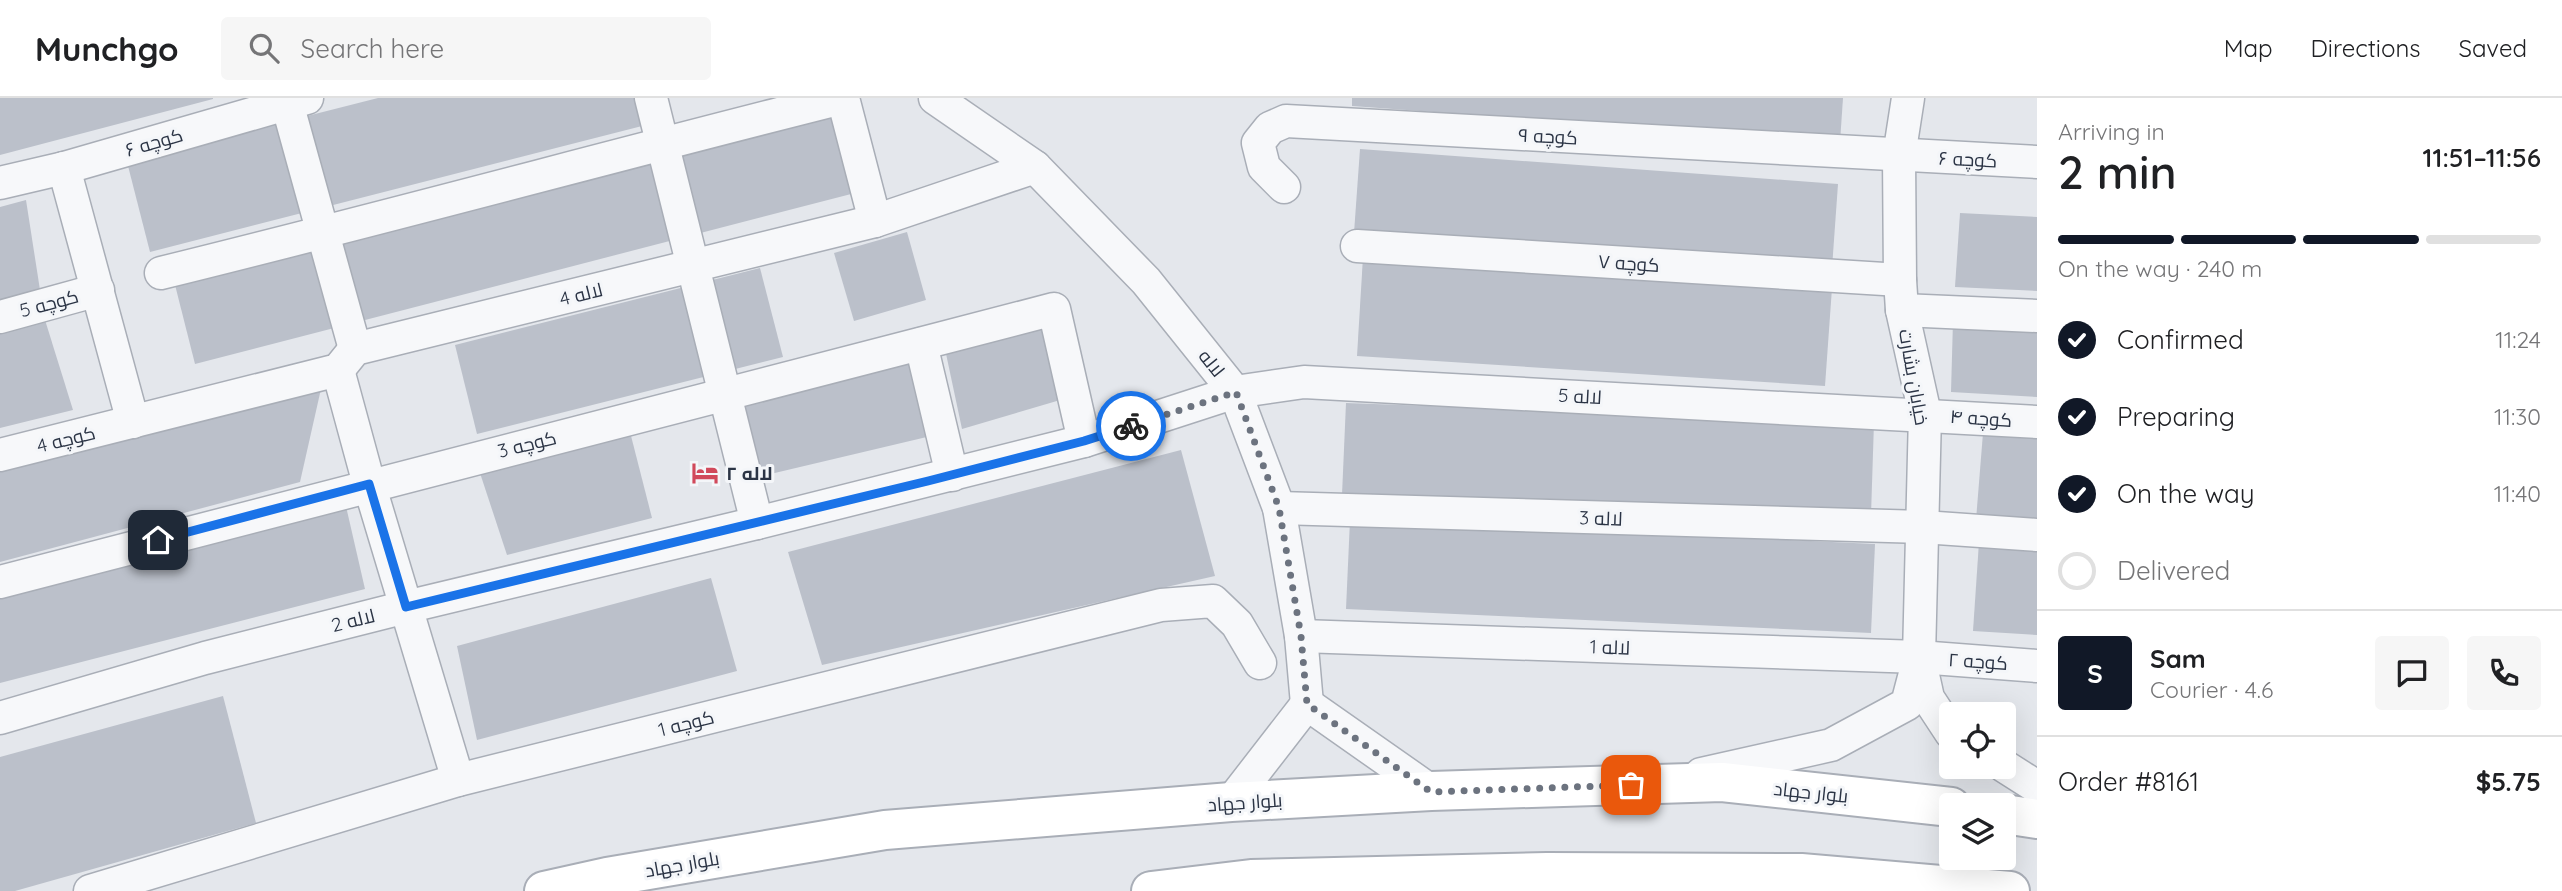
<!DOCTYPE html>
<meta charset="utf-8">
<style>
:root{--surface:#fff;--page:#f6f6f6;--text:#202124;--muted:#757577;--line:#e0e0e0;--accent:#111827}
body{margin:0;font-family:Quicksand,Cairo,sans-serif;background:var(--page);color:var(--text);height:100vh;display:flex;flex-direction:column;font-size:26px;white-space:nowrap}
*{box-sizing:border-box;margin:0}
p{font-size:23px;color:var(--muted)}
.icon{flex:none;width:38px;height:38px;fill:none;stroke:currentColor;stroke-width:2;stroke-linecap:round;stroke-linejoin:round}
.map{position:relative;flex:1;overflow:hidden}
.drawer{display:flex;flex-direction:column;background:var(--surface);width:525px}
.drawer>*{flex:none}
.tools{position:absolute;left:1939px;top:604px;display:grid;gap:14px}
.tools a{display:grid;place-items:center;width:77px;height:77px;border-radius:7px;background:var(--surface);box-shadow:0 7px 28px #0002;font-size:35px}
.pin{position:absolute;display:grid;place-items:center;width:60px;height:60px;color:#fff;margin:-30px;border-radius:14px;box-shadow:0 4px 10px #0006}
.courier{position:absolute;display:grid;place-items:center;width:70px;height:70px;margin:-35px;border:5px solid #1a73e8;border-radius:50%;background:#fff;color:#222;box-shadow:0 2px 9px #0007}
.summary em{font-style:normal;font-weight:600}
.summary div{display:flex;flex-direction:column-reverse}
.summary{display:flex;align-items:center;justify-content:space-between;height:119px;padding:0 21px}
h1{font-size:46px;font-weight:600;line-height:52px}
.bar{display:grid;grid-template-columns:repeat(4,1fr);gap:10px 7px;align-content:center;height:84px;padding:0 21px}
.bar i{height:9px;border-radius:5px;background:var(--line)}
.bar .selected{background:var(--accent)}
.bar p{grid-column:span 4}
.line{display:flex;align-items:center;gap:18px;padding:0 21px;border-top:2px solid var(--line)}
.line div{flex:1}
.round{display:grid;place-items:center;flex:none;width:74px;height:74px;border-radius:7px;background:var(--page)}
ol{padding:0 21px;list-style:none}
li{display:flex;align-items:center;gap:21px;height:77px}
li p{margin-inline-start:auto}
li .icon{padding:7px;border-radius:50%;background:var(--accent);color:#fff;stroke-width:4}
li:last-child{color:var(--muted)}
li i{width:38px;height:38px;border:4px solid var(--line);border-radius:50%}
header{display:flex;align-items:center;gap:42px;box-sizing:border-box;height:98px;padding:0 35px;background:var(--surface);border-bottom:2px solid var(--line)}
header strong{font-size:33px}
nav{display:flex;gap:38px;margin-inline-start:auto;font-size:24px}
.search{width:490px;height:63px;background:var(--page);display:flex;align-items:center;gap:18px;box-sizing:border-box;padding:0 24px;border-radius:7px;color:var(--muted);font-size:26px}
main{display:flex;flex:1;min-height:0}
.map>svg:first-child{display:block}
</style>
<header>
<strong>Munchgo</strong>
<div class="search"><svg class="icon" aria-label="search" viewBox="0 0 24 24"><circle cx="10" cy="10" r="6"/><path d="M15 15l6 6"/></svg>Search here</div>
<nav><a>Map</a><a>Directions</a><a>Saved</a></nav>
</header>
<main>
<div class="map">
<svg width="2037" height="793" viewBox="0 0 2037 793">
<rect width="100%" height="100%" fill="#e4e7ec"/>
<!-- building -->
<g fill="#bbc0ca">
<polygon points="0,0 213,0 213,1 0,57"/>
<polygon points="378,0 639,0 646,27 150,154 127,64"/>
<polygon points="1352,0 1843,0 1840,44 1352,8"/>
<polygon points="832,8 855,95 195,266 173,179"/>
<polygon points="1360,51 1838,86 1832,170 1354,135"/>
<polygon points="26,102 40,192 0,202 0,109"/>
<polygon points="1960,115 2037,119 2037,193 1955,189"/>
<polygon points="907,134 926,202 854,223 834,155"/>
<polygon points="1363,159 1832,190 1825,288 1357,258"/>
<polygon points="760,170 783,259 477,336 455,247"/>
<polygon points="1046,221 1067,300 962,331 945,251"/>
<polygon points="45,222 73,312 0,330 0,233"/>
<polygon points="1953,223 2037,227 2037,299 1951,294"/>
<polygon points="910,249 931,338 754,380 736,300"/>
<polygon points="323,282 300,384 0,464 0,370"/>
<polygon points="1346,305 1874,324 1871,417 1342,397"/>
<polygon points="629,330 652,420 507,457 479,372"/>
<polygon points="1983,335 2037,338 2037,426 1976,422"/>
<polygon points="1181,352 1215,478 822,567 788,454"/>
<polygon points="345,404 365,491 0,585 0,493"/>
<polygon points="1350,422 1875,446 1871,535 1346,511"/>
<polygon points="1979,444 2037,447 2037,537 1973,533"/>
<polygon points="711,480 737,573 477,642 457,548"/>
<polygon points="223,598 256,725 15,793 0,793 0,659"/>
</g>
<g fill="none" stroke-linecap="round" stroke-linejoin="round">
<!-- minor casing -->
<g stroke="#a9aeb7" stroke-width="35">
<g id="minor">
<polyline points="651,0 757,425"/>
<polyline points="843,0 875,123"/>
<polyline points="935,0 1035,69 1146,183 1235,294 1279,410 1301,538 1307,606"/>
<polyline points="1908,0 1899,58 1900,182 1902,212 1925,316 1919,559 1928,600 1951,635"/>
<polyline points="287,5 355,251"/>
<polyline points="64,70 133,324"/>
<polyline points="0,85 64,70 307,0"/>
<polyline points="1284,89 1264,69 1258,45 1270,30 1286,23 2037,64"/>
<polyline points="1357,148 1900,182"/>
<path d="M161 175C389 119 615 57 842 0"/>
<polyline points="1902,212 2037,218"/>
<polyline points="0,219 98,192"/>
<polyline points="921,246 952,377"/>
<polyline points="338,272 369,386 458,682"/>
<polyline points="0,357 338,272 355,251 875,123 1035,69"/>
<polyline points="1279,410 1923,429 2037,437"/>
<path d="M0 484C351 391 703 303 1054 211L1084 343"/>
<polyline points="1301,538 1919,559 2037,568"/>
<polyline points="1307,606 1431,693"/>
<polyline points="0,620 205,560 406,509 757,425 1084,343 1235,294 1304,284 2037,324"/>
<polyline points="2004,668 2037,689"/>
<polyline points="1701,676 1831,647 1907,606 1918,564"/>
<polyline points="1231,704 1307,606"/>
<polyline points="90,793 458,682 1161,507 1213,503 1237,526 1260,565"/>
</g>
</g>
<!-- secondary casing -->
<g stroke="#a9aeb7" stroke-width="42">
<g id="secondary">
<polyline points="2004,716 2037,721"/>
<polyline points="544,793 607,779 885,732 1231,704 1431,693 1722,684 1951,709"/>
<polyline points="1151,793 1251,781 1547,774 1801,775 2010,793"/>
</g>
</g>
<!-- minor -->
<use href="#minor" stroke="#f7f8fa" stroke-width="32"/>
<!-- secondary -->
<use href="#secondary" stroke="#fff" stroke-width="38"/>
</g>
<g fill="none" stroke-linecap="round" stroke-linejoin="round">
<!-- done -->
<polyline stroke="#6c737f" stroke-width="7" stroke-dasharray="0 12.6" points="1131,328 1236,294 1279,410 1301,538 1307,606 1431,694 1631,687"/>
<!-- route -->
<polyline stroke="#1a73e8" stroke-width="9" points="158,442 369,386 406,509 928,383 1084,343 1131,328"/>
</g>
<!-- icons -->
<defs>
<g id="hotel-bare" transform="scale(2.1)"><path d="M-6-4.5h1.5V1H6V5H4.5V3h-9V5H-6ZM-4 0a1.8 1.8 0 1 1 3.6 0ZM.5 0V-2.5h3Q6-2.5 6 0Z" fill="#d1495b" stroke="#f4f6f9" stroke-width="2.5" paint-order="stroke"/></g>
</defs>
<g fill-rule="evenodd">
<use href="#hotel-bare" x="705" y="375"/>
</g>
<g text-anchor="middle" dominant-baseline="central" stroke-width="6" stroke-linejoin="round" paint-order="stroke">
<!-- street labels -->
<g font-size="19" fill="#2b3445" stroke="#f4f6f9">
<text transform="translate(1548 38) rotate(3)">کوچه ۹</text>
<text transform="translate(154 44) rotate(-16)">کوچه ۶</text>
<text transform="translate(1968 61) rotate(3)">کوچه ۶</text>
<text transform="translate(1629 165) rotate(4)">کوچه ۷</text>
<text transform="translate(581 196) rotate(-14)">لاله 4</text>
<text transform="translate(49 205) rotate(-15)">کوچه 5</text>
<text transform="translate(1212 265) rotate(51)">لاله</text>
<text transform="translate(1914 279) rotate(80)">خیابان بشارت</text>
<text transform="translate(1580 298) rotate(3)">لاله 5</text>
<text transform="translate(1981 320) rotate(4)">کوچه ۴</text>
<text transform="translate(66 341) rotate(-14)">کوچه 4</text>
<text transform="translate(527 346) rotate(-14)">کوچه 3</text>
<text transform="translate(1601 420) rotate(2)">لاله 3</text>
<text transform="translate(353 522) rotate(-14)">لاله 2</text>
<text transform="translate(1610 549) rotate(2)">لاله 1</text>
<text transform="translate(1978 563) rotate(4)">کوچه ۲</text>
<text transform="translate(686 625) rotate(-14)">کوچه 1</text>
<text transform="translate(1811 694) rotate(6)">بلوار جهاد</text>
<text transform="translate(1245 704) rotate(-4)">بلوار جهاد</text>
<text transform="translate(682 766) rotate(-10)">بلوار جهاد</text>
</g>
<!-- poi labels -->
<g font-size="19" font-weight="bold" fill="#2b3445" stroke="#f4f6f9" text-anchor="start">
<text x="726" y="375">لاله ۲</text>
</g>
</g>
</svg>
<div class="tools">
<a><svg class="icon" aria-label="locate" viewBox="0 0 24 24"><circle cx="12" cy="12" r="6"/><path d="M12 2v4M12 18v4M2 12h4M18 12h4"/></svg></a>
<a><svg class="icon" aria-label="layers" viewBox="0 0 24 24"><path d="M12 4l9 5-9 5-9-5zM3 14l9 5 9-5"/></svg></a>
</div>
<div class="pin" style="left:1631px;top:687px;background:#ea580c"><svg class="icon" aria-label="bag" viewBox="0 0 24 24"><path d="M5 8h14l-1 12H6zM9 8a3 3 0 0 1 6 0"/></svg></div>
<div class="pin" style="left:158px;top:442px;background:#1f2937"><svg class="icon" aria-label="home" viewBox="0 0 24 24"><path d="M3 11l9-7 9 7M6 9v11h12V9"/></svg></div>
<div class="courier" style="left:1131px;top:328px"><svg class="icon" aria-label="bike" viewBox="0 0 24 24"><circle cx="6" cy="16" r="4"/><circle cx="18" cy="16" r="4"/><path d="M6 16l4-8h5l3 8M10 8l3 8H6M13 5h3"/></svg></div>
</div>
<section class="drawer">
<div class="summary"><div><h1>2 min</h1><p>Arriving in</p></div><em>11:51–11:56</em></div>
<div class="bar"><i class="selected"></i><i class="selected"></i><i class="selected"></i><i></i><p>On the way · 240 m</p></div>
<ol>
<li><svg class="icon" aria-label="check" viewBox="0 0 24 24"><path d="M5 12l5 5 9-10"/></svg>Confirmed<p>11:24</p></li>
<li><svg class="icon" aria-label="check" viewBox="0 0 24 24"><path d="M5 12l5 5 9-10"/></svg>Preparing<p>11:30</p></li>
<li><svg class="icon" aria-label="check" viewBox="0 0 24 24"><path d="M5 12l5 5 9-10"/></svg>On the way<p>11:40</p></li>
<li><i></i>Delivered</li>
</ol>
<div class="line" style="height:126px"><b class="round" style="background:var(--accent);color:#fff">S</b><div><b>Sam</b><p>Courier · 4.6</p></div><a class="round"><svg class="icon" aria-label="chat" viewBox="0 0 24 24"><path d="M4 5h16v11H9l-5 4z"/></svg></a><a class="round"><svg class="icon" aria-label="phone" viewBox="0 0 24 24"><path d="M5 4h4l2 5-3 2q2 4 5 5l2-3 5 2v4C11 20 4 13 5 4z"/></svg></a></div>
<div class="line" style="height:91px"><div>Order #8161</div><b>$5.75</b></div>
</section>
</main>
